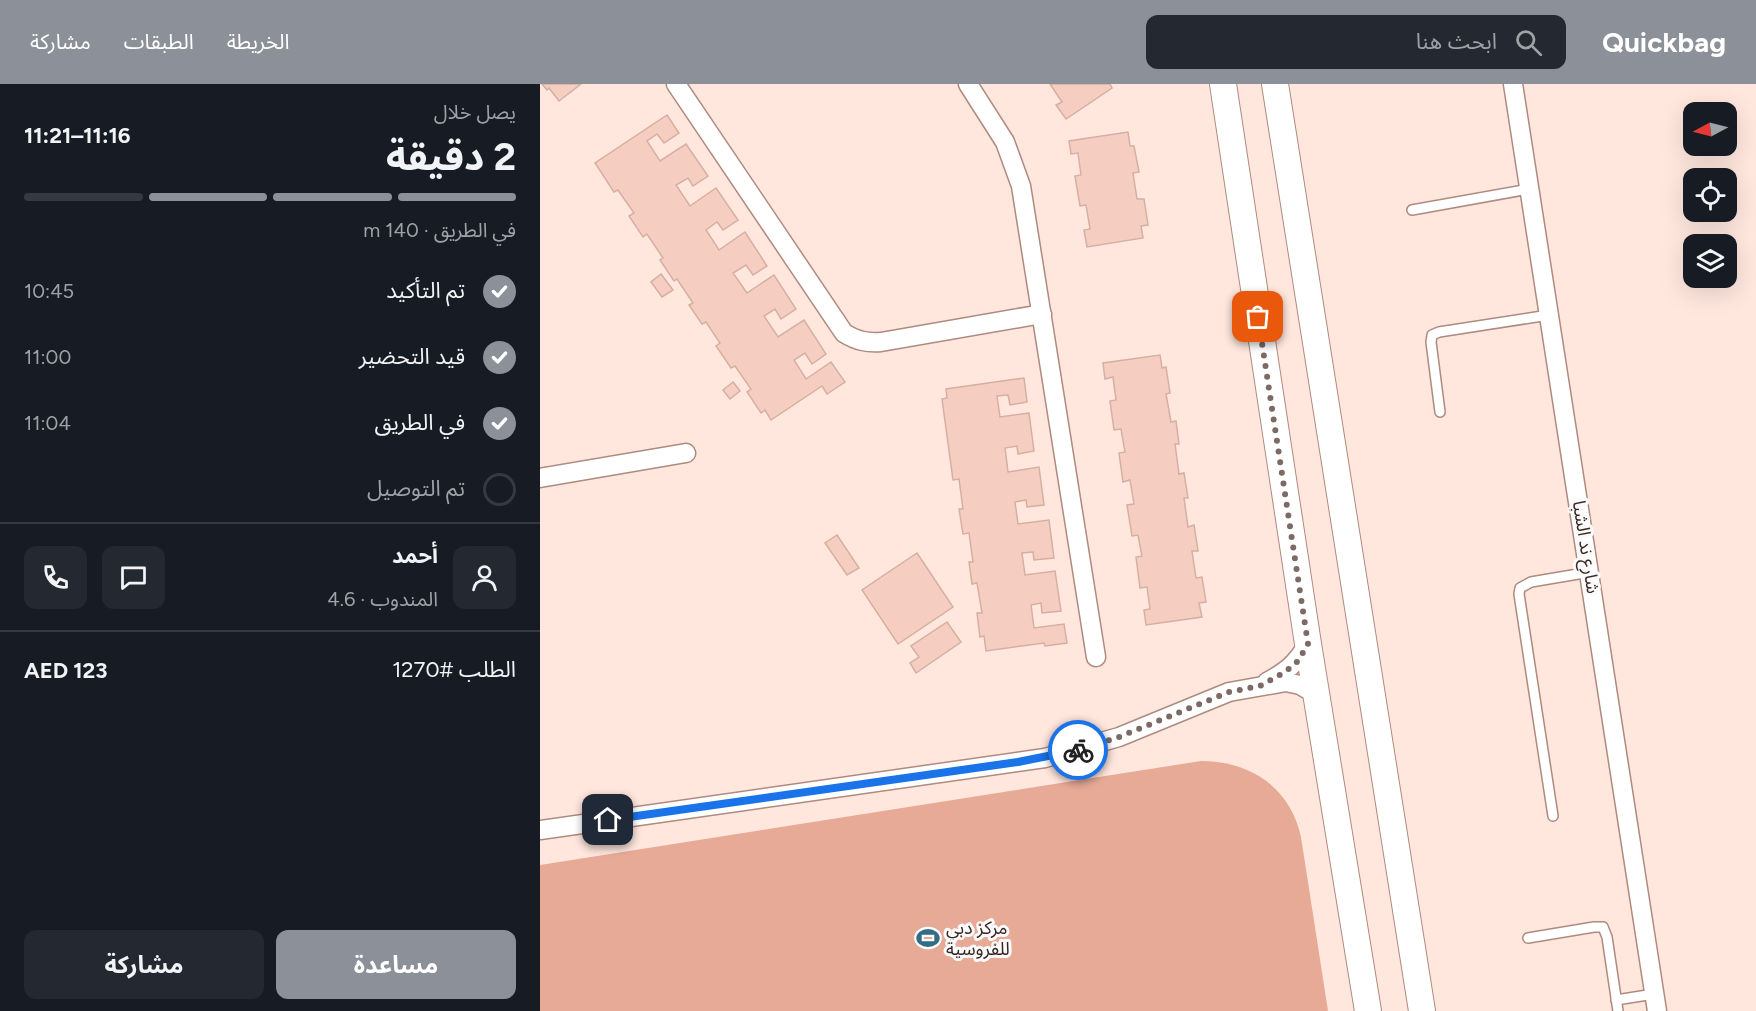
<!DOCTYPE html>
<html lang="ar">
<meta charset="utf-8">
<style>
:root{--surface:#171b24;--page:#242831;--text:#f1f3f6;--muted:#9ea1a6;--line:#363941;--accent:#8c9099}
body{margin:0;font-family:Figtree,"Noto Sans Arabic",sans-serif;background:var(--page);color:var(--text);direction:rtl;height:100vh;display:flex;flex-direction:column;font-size:22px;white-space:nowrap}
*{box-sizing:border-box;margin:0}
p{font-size:20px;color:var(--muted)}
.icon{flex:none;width:33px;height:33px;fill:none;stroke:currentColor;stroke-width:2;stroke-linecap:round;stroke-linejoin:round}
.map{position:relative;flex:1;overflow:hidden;direction:ltr}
.panel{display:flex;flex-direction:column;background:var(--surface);width:540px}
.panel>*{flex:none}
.needle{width:39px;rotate:263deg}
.controls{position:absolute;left:1143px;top:18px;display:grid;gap:12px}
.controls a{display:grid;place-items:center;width:54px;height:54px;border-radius:12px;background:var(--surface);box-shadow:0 6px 24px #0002;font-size:30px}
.pin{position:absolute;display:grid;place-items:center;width:51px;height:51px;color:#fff;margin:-26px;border-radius:12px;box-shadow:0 3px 9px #0006}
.courier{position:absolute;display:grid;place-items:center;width:60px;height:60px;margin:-30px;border:4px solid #1a73e8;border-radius:50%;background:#fff;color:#222;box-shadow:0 2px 8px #0007}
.head em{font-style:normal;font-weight:700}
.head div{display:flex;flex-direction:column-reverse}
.head{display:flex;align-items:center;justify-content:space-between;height:102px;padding:0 24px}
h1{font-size:39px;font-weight:700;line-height:45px}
.bar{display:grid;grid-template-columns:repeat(4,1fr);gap:9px 6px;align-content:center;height:72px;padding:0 24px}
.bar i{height:8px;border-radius:4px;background:var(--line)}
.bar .selected{background:var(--accent)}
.bar p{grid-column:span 4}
.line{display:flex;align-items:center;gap:15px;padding:0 24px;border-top:2px solid var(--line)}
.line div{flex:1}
.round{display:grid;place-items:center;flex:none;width:63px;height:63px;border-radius:12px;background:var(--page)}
ol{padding:0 24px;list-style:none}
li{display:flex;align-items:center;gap:18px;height:66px}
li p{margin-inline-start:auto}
li .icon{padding:6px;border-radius:50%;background:var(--accent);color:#fff;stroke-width:4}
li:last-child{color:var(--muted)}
li i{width:33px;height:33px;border:3px solid var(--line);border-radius:50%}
.primary-button{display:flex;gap:12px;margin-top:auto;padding:12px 24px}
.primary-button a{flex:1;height:69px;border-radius:12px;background:var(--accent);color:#fff;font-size:24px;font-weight:700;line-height:69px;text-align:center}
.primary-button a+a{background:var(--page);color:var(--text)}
header{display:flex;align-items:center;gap:36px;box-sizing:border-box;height:84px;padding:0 30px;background:var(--accent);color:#fff}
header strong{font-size:28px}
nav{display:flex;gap:33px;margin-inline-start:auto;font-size:21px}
.search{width:420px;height:54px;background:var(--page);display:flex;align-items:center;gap:15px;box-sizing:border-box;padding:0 21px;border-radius:12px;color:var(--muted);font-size:22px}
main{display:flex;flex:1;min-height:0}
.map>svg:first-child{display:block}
</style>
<header>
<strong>Quickbag</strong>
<div class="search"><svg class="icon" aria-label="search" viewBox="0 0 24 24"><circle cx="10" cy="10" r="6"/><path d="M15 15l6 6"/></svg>ابحث هنا</div>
<nav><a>الخريطة</a><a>الطبقات</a><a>مشاركة</a></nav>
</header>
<main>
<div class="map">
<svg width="1216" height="927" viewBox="0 0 1216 927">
<rect width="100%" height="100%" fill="#ffe7de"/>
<!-- green -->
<path fill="#e7aa96" d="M661 677C710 677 750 703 761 753L788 927H0V781Z"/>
<!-- building -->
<g fill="#f6cec1" stroke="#d5afa2" stroke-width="1.5">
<polygon points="2,0 41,0 19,17 9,4 7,6"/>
<polygon points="510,0 570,0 572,4 526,35 516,21 522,18"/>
<polygon points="127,31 139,49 124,59 117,50 107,57 120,77 146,60 168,92 153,102 148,94 136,101 150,122 176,104 198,136 183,146 177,138 166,146 179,166 205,148 227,182 213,191 206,181 193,189 207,209 234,191 256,225 241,235 235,225 224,232 238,253 264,236 286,270 272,280 265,269 254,276 266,295 291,278 305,298 287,310 282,302 231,336 225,326 221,329 207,308 211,305 195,282 191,284 176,262 180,259 166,238 162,240 149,221 153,219 137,195 134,197 120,176 123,174 107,150 103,153 89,132 94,129 78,106 74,108 55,79"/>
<polygon points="588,48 590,62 594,62 599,88 593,89 597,115 604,115 608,141 601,142 603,154 547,163 544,146 550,145 546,121 540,122 535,92 541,91 538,69 531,70 529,57"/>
<polygon points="121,190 133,206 122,213 111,198"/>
<polygon points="620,271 622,284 626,283 630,309 626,310 631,338 636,337 639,360 635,360 639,390 644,389 648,414 644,414 648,443 654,441 658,467 652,467 656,494 662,493 666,518 659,519 662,533 606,541 604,526 610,525 607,503 600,504 596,473 602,472 598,451 592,452 587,421 594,420 590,396 583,398 579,369 585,368 581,345 574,346 570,317 576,316 573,293 565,295 563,279"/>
<polygon points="484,294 487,318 470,321 468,311 457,312 460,333 489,329 494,367 478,370 477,362 465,364 468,388 499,383 504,421 487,423 486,416 475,418 478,440 509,436 514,474 494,476 493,468 482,469 485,491 515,487 521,527 502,529 501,519 491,521 494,544 524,540 527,559 505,562 504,559 446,567 444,552 440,553 437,529 442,529 437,499 432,500 429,478 433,478 429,449 423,450 419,425 423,425 419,395 413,396 402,315 407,314 406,305"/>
<polygon points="193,298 200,307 190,315 183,306"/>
<polygon points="297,451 319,484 307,491 285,459"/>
<polygon points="377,469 413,523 358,560 322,506"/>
<polygon points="407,538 421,558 376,589 370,579 379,573 371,562"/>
</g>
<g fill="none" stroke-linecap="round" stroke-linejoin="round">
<!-- lane casing -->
<g stroke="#af8a7e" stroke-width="12">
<g id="lane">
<polyline points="872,126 989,105"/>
<polyline points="900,328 891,258 892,251 899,248 1009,231"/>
<polyline points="1013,732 979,510 980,504 991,498 1050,488"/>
<polyline points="988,854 1054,843 1063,843 1067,853 1078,927"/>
<polyline points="1076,916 1114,910"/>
</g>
</g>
<!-- street casing -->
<g stroke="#af8a7e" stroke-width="21">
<g id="street">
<path d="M136 0 304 249C317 257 327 259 341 258L502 230"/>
<polyline points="428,0 465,58 481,102 556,573"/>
<polyline points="973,0 1117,927"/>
<polyline points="0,394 146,369"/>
<path d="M727 598C747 587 756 580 768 560"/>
<polyline points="0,746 505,674 579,653 689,608 746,598 760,601 777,611"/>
</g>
</g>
<!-- secondary casing -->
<g stroke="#af8a7e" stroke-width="28">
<g id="secondary">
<polyline points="683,0 768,560 828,927"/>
<polyline points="735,0 882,927"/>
</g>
</g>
<!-- lane -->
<use href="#lane" stroke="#fff" stroke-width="9"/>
<!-- street -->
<use href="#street" stroke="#fff" stroke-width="18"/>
<!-- secondary -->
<use href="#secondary" stroke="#fff" stroke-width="26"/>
</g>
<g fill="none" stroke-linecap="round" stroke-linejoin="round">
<!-- done -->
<polyline stroke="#7c6a64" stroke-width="6" stroke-dasharray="0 10.8" points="538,666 579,653 689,608 720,602 745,588 758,577 768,560 718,233"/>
<!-- route -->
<polyline stroke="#1a73e8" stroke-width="8" points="68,736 478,678 538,666"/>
</g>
<!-- icons -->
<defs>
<g id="stadium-bare" transform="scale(1.8)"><path d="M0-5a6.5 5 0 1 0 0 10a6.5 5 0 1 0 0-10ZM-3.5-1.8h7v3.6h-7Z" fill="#326c85" stroke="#fafafa" stroke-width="2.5" paint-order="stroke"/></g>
</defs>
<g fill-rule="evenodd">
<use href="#stadium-bare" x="388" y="854"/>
</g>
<g text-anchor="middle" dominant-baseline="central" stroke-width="6" stroke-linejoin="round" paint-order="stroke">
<!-- street labels -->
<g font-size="18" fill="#362722" stroke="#fafafa">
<text transform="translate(1046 463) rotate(81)">شارع ند الشبا</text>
</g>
<!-- poi labels -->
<g font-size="18" fill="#362722" stroke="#fafafa" text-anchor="start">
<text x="406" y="844">مركز دبي<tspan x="406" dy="21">للفروسية</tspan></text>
</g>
</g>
</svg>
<div class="controls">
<a><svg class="needle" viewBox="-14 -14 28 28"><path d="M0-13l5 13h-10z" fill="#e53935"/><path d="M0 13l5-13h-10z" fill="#9ea1a6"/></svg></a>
<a><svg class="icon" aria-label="locate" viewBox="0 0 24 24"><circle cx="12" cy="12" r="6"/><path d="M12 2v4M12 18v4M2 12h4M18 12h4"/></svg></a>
<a><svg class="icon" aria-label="layers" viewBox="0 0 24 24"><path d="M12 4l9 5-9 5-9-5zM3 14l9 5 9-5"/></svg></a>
</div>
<div class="pin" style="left:718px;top:233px;background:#ea580c"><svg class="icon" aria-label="bag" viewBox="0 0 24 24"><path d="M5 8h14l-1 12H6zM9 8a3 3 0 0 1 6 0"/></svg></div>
<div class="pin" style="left:68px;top:736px;background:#1f2937"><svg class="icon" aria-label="home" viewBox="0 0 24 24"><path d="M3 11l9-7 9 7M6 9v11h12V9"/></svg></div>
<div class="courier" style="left:538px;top:666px"><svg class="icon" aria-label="bike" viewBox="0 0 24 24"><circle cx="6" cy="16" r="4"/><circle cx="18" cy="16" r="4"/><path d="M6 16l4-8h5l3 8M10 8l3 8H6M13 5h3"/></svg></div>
</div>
<section class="panel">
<div class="head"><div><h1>2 دقيقة</h1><p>يصل خلال</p></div><em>11:16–11:21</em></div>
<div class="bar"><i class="selected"></i><i class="selected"></i><i class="selected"></i><i></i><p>في الطريق · 140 m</p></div>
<ol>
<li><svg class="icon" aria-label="check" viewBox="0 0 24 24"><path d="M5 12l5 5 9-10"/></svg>تم التأكيد<p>10:45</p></li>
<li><svg class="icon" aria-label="check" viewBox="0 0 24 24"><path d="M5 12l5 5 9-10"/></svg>قيد التحضير<p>11:00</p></li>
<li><svg class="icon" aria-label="check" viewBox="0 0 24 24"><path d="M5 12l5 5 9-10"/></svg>في الطريق<p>11:04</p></li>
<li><i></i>تم التوصيل</li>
</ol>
<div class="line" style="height:108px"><a class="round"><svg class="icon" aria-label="person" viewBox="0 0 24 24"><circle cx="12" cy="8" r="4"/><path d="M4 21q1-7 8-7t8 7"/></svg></a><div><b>أحمد</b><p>المندوب · 4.6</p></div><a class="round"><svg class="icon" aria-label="chat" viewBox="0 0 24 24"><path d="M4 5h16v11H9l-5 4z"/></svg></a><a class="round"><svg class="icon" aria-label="phone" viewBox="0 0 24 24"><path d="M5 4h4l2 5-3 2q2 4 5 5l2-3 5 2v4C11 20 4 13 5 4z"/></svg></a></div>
<div class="line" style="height:78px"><div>الطلب #1270</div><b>AED 123</b></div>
<div class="primary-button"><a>مساعدة</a><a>مشاركة</a></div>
</section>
</main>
